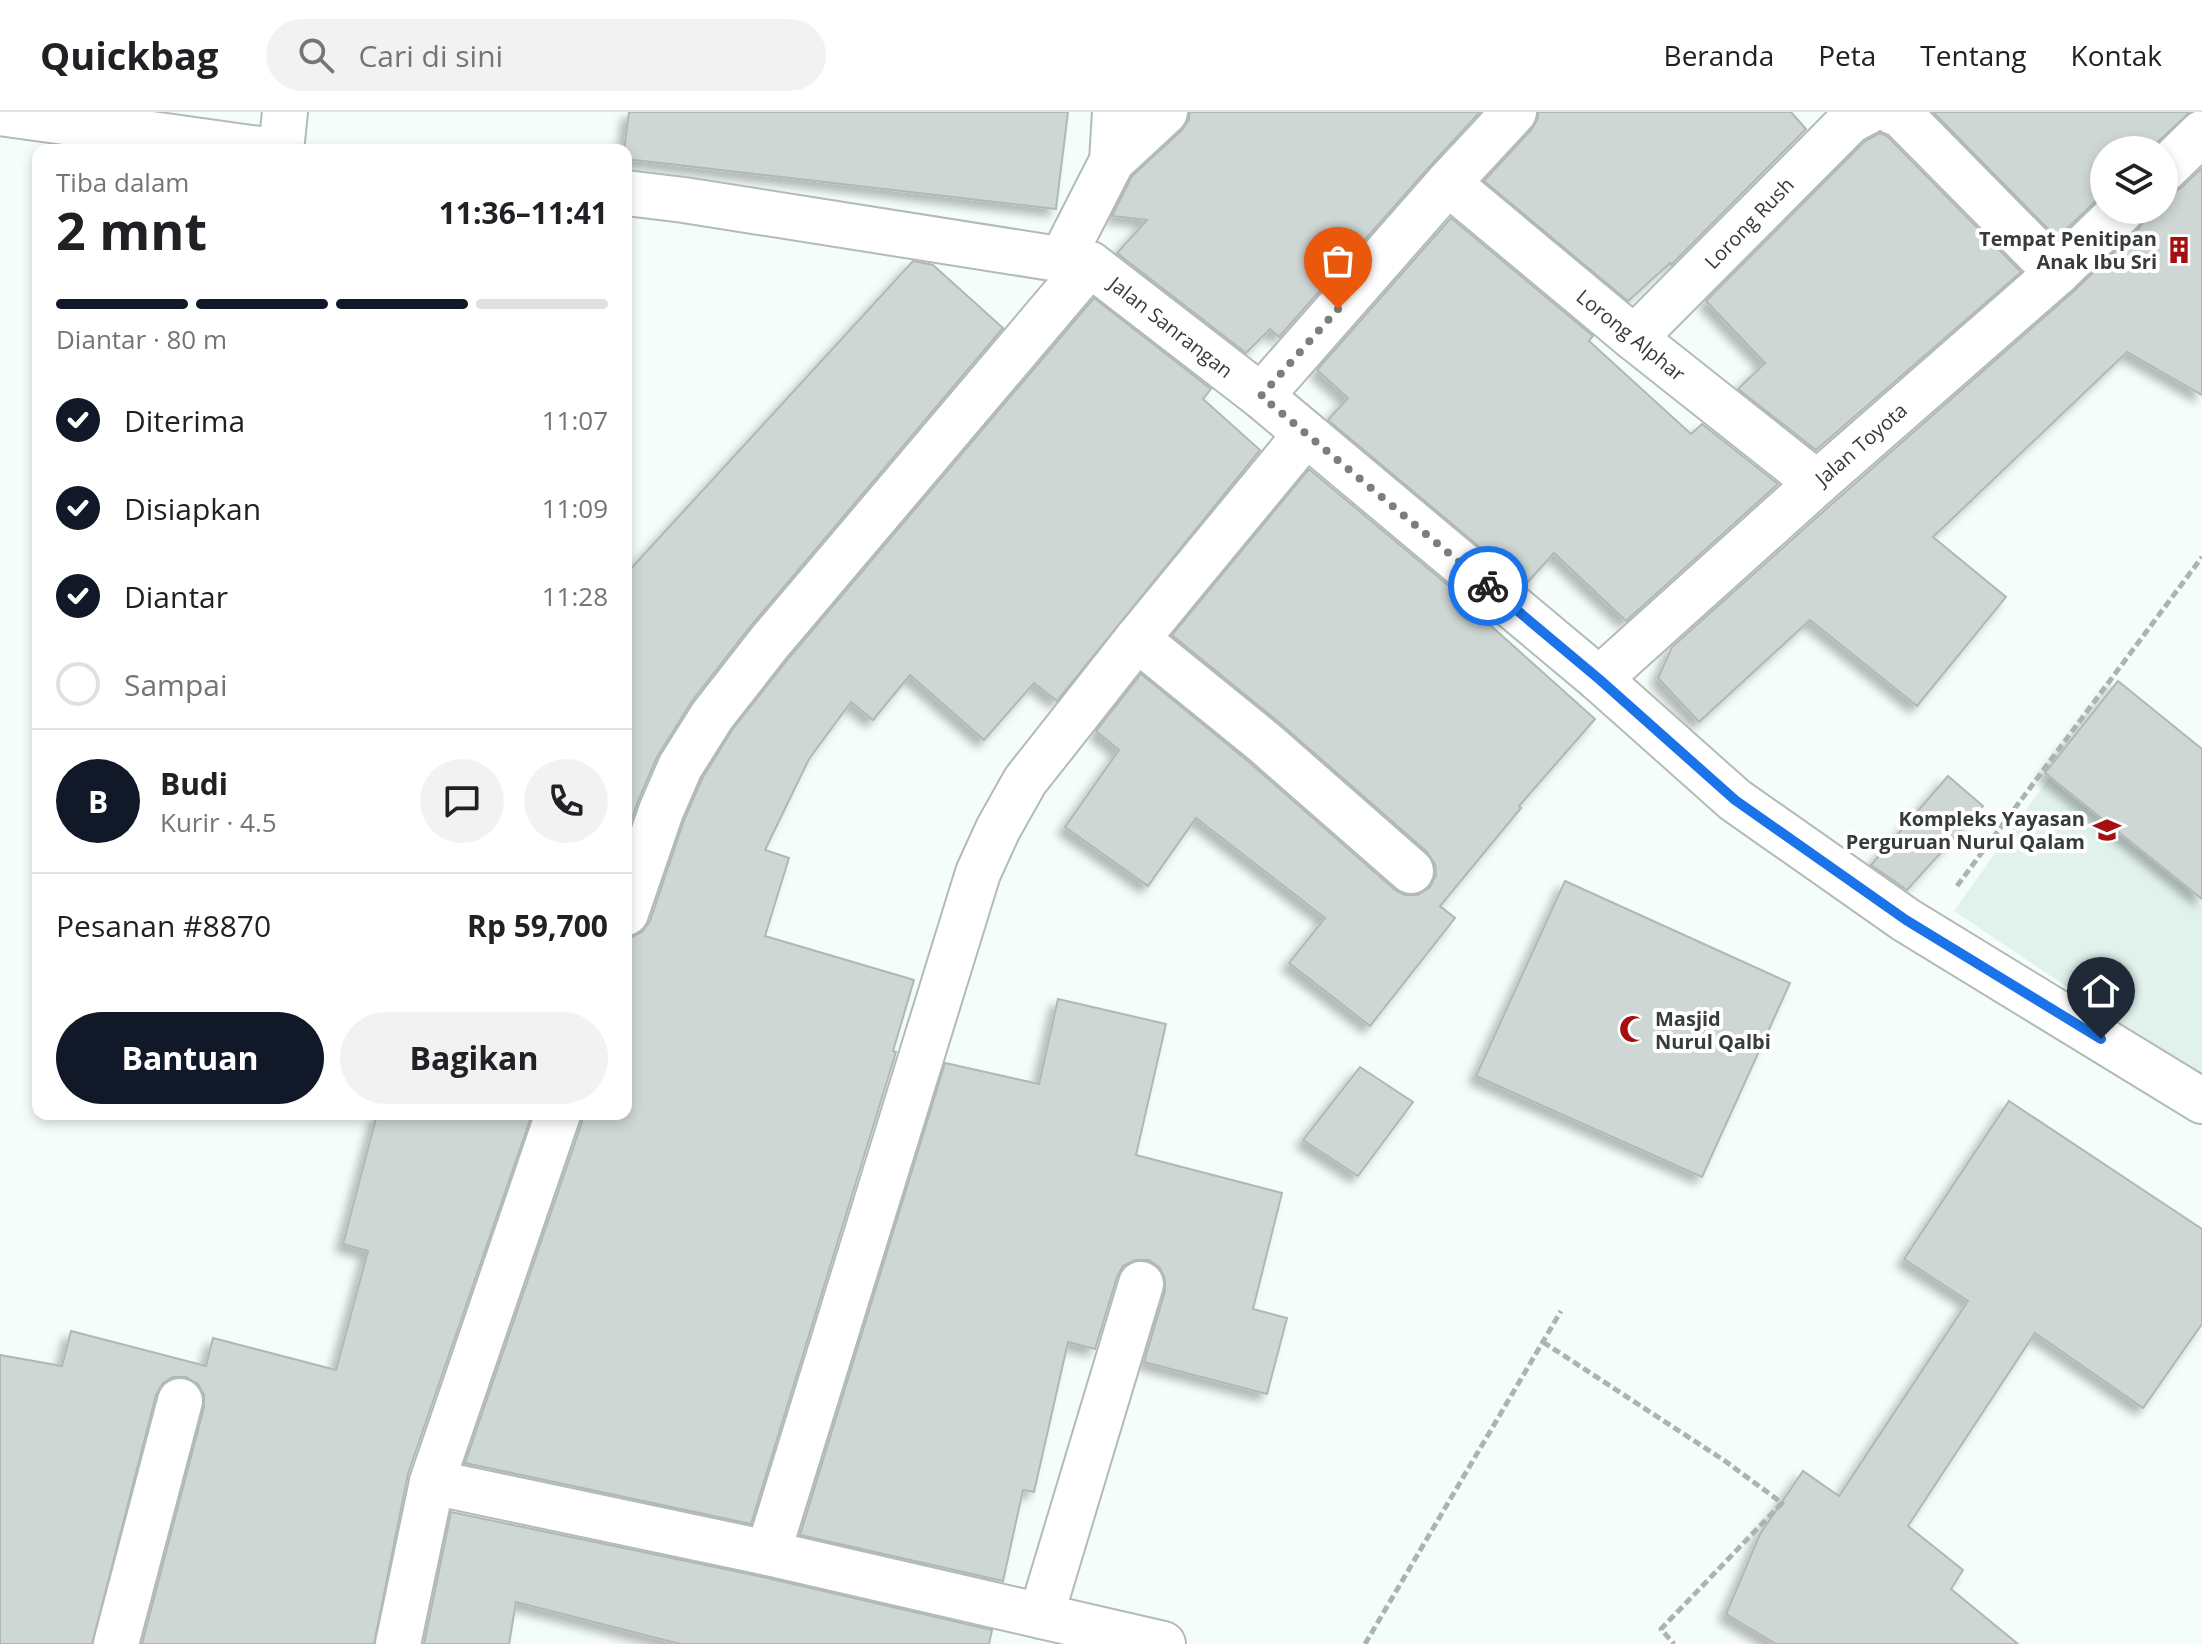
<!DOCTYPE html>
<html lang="id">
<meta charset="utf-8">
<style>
:root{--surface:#fff;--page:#f2f2f2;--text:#202124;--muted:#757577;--line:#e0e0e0;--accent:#111827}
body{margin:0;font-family:"Open Sans",sans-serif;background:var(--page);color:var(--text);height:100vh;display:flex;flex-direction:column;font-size:30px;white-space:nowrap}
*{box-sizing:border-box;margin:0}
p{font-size:26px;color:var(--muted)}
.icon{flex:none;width:44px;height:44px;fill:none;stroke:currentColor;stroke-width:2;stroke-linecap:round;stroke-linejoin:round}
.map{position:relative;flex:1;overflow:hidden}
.sheet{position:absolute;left:32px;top:32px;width:600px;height:976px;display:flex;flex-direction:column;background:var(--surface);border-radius:16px;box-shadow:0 4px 12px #0003}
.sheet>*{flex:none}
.tools{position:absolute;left:2090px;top:24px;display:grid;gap:16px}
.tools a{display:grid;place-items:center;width:88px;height:88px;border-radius:50%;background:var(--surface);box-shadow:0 4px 12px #0003;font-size:40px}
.pin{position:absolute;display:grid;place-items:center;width:68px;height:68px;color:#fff;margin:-82px -34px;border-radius:50% 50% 50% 0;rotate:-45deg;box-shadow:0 0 8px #0007}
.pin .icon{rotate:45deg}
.courier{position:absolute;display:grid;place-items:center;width:80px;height:80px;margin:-40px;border:6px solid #1a73e8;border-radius:50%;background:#fff;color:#222;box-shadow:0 2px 10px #0007}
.headline em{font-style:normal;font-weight:700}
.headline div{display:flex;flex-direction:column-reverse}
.headline{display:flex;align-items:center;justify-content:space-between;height:136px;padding:0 24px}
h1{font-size:52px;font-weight:700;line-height:60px}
.bar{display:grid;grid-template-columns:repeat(4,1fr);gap:12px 8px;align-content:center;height:96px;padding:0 24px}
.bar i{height:10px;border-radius:6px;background:var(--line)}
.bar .active{background:var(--accent)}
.bar p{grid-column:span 4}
.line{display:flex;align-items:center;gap:20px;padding:0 24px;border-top:2px solid var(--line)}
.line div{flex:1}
.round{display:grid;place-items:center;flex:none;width:84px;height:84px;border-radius:42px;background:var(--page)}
ol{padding:0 24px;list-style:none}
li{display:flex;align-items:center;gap:24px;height:88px}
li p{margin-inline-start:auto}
li .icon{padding:8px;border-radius:50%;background:var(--accent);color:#fff;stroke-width:4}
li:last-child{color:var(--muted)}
li i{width:44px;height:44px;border:4px solid var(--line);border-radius:50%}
.action{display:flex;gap:16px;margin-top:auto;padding:16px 24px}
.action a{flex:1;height:92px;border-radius:48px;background:var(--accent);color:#fff;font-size:32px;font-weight:700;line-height:92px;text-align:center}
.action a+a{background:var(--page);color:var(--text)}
header{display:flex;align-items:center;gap:48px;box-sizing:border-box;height:112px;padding:0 40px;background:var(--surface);border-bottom:2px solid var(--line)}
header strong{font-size:38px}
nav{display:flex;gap:44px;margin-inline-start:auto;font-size:28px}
.search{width:560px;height:72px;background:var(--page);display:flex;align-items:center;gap:20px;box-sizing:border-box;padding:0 28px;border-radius:44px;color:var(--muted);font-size:30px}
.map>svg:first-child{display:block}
</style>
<header>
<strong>Quickbag</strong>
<div class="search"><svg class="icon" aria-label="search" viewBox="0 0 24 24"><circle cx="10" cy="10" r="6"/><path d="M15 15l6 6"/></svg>Cari di sini</div>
<nav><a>Beranda</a><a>Peta</a><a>Tentang</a><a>Kontak</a></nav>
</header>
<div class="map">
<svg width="2202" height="1532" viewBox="0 0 2202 1532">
<defs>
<filter id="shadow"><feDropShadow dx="-7" dy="7" stdDeviation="4" flood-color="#0004"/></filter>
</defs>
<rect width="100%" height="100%" fill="#f4fdfa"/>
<!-- built -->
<polygon fill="#e1f2ed" points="2118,569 2202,637 2202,966 1954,799"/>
<!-- building -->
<g fill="#cfd7d5" stroke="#b0b8b6" stroke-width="2" filter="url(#shadow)">
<polygon points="629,0 1068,0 1056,97 626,47 626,38 624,38"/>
<polygon points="1189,0 1480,0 1430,54 1279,225 1270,217 1246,241 1117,141 1147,108 1112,104 1132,64 1182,18 1189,8"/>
<polygon points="1538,0 1791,0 1806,17 1671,153 1670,151 1628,189 1484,69 1532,17 1538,6"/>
<polygon points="1933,0 2190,0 2149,38 2104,38 2104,81 2057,126"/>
<polygon points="1880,21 1887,24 2021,160 1816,338 1738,277 1765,251 1706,189 1865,29"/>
<polygon points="2202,56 2202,283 2127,240 1933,425 2006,485 1917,594 1810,508 1699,610 1658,566 1672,535 1834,390 2074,179 2139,116 2146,106 2146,98 2164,98 2164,82 2171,82 2181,76"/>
<polygon points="1451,106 1593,224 1589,229 1691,322 1702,312 1778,372 1626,509 1554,441 1525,473 1328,308 1348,286 1317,258"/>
<polygon points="913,149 933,153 1003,216 750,515 692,589 657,645 638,689 626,724 626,462"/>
<polygon points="1094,186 1211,277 1203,287 1260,338 1057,589 1034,571 984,628 910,563 873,608 851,590 809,647 765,738 789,746 765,824 914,868 893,939 896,940 751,1412 465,1351 582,1010 582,1002 626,1002 626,825 632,825 642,820 650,809 684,708 702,667 732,618 788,547"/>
<polygon points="1309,357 1492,510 1490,513 1595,607 1519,694 1521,696 1440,794 1455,806 1370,914 1289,851 1325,806 1196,706 1148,774 1065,715 1119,638 1096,619 1141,562 1249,650 1395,778 1405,783 1418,783 1430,775 1436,763 1435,752 1427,740 1281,612 1172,523"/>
<polygon points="2118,569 2202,637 2202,787 2045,661"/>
<polygon points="1948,664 1983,694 1907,778 1871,753"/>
<polygon points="1565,769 1790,871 1702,1065 1476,964"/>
<polygon points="1058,887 1166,912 1136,1043 1282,1081 1253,1197 1287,1206 1267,1282 1144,1250 1165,1179 1165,1167 1160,1156 1149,1148 1135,1148 1123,1154 1117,1165 1095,1237 1068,1230 1034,1380 1023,1378 1003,1469 800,1423 945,951 1039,972"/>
<polygon points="1360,955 1413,990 1358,1064 1303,1028"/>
<polygon points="2009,989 2202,1117 2202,1212 2143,1296 2035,1221 1908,1414 1963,1458 1951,1477 2018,1532 1776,1532 1726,1502 1760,1422 1803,1359 1839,1384 1968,1189 1904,1147"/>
<polygon points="377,1002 532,1002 408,1362 374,1532 142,1532 204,1295 204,1283 198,1272 186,1265 173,1265 163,1271 156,1283 92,1532 0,1532 0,1243 62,1254 71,1219 206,1254 213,1226 336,1258 368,1139 343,1132"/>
<polygon points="451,1400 763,1465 992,1518 989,1532 680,1532 516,1490 509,1532 424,1532"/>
</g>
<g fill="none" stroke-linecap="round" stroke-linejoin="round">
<!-- street casing -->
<g stroke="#b3bbb9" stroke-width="48">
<g id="street">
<polyline points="1893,0 1900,2 2057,161"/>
<polyline points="0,1 266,38"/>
<polyline points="281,38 285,0"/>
<polyline points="1112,49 1165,0"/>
<polyline points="2164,58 2202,21"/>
<polyline points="1448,71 1634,226 1817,371"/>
<polyline points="626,81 684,88 1090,152 1261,284 1599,567 1735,688 1906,808 2202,989"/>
<polyline points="1062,147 1112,49 1115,0"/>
<polyline points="1634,226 1850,9 1867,0"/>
<polyline points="1261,284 1448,71 1514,0"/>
<polyline points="1137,527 1265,631 1411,759"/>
<polyline points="1599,567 1817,371 2057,161 2122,98"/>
<polyline points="626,801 661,699 680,655 712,604 769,531 1090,152"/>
<polyline points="432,1370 768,1441 1163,1532"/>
<polyline points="768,1441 978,761 998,717 1025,669 1137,527 1306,322"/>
<polyline points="1041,1504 1141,1172"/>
<polyline points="116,1532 180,1289"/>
<polyline points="398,1532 432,1370 558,1002"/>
</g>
</g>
<!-- path -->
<g stroke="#acb4b1" stroke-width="5" stroke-dasharray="8 4" stroke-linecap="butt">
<polyline points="1957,774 2202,445"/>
<polyline points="1543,1230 1725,1349 1782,1391 1661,1517 1674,1532"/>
<polyline points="1365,1532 1561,1199"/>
</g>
<!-- street -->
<use href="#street" stroke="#fff" stroke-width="44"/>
</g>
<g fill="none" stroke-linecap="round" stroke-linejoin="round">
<!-- done -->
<polyline stroke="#797f7d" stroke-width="8" stroke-dasharray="0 14.4" points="1338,197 1261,284 1488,474"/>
<!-- route -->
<polyline stroke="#1a73e8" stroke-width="10" points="1488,474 1599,567 1735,688 1906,808 2101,927"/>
</g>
<!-- icons -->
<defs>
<g id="building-bare" transform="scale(2.16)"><path d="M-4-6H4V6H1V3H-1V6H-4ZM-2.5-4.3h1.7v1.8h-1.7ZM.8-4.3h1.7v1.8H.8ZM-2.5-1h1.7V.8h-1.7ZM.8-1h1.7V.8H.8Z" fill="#a50f10" stroke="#fff" stroke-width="2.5" paint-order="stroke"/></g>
<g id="school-bare" transform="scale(2.16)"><path d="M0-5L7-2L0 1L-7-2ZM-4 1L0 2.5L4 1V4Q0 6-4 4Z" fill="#a50f10" stroke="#fff" stroke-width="2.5" paint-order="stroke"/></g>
<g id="mosque-bare" transform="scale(2.16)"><path d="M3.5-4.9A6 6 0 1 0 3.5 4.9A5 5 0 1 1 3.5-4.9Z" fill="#a50f10" stroke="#fff" stroke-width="2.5" paint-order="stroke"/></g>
</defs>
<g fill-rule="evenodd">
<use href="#building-bare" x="2179" y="138"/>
<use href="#school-bare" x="2107" y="718"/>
<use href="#mosque-bare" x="1633" y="917"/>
</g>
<g text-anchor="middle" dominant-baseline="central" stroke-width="8" stroke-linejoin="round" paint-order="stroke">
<!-- street labels -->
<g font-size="20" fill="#373b3a" stroke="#fff">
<text transform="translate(1749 111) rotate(-46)">Lorong Rush</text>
<text transform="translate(1171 215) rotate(38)">Jalan Sanrangan</text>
<text transform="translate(1631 223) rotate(39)">Lorong Alphar</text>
<text transform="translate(1861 332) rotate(-41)">Jalan Toyota</text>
</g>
<!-- poi labels -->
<g font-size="20" font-weight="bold" fill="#373b3a" stroke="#fff" text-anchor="end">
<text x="2157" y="126">Tempat Penitipan<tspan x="2157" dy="23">Anak Ibu Sri</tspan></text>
<text x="2085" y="706">Kompleks Yayasan<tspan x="2085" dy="23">Perguruan Nurul Qalam</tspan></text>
<text x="1655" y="906" text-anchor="start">Masjid<tspan x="1655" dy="23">Nurul Qalbi</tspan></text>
</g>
</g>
</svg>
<div class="tools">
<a><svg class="icon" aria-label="layers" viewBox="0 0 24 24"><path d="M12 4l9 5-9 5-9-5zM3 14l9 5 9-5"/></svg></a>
</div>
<div class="pin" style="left:1338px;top:197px;background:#ea580c"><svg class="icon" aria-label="bag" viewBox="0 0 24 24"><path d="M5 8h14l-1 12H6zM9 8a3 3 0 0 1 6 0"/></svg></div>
<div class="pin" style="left:2101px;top:927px;background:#1f2937"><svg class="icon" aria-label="home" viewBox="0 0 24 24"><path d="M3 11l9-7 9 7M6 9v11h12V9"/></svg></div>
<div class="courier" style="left:1488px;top:474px"><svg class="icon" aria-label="bike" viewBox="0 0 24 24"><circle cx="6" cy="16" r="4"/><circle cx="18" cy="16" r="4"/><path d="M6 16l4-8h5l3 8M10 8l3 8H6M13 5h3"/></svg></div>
<section class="sheet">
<div class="headline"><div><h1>2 mnt</h1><p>Tiba dalam</p></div><em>11:36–11:41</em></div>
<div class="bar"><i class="active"></i><i class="active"></i><i class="active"></i><i></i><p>Diantar · 80 m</p></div>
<ol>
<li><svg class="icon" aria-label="check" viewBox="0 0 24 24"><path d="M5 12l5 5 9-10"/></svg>Diterima<p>11:07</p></li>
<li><svg class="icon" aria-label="check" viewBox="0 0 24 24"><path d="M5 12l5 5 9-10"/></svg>Disiapkan<p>11:09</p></li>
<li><svg class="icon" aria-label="check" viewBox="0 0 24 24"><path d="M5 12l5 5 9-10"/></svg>Diantar<p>11:28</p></li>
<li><i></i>Sampai</li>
</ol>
<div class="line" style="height:144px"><b class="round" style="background:var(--accent);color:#fff">B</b><div><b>Budi</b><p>Kurir · 4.5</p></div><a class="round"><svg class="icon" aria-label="chat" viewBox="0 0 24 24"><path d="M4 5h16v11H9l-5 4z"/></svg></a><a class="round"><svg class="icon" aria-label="phone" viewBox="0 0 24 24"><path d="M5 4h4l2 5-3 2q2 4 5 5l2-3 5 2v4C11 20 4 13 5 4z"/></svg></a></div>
<div class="line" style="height:104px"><div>Pesanan #8870</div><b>Rp 59,700</b></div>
<div class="action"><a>Bantuan</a><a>Bagikan</a></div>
</section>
</div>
